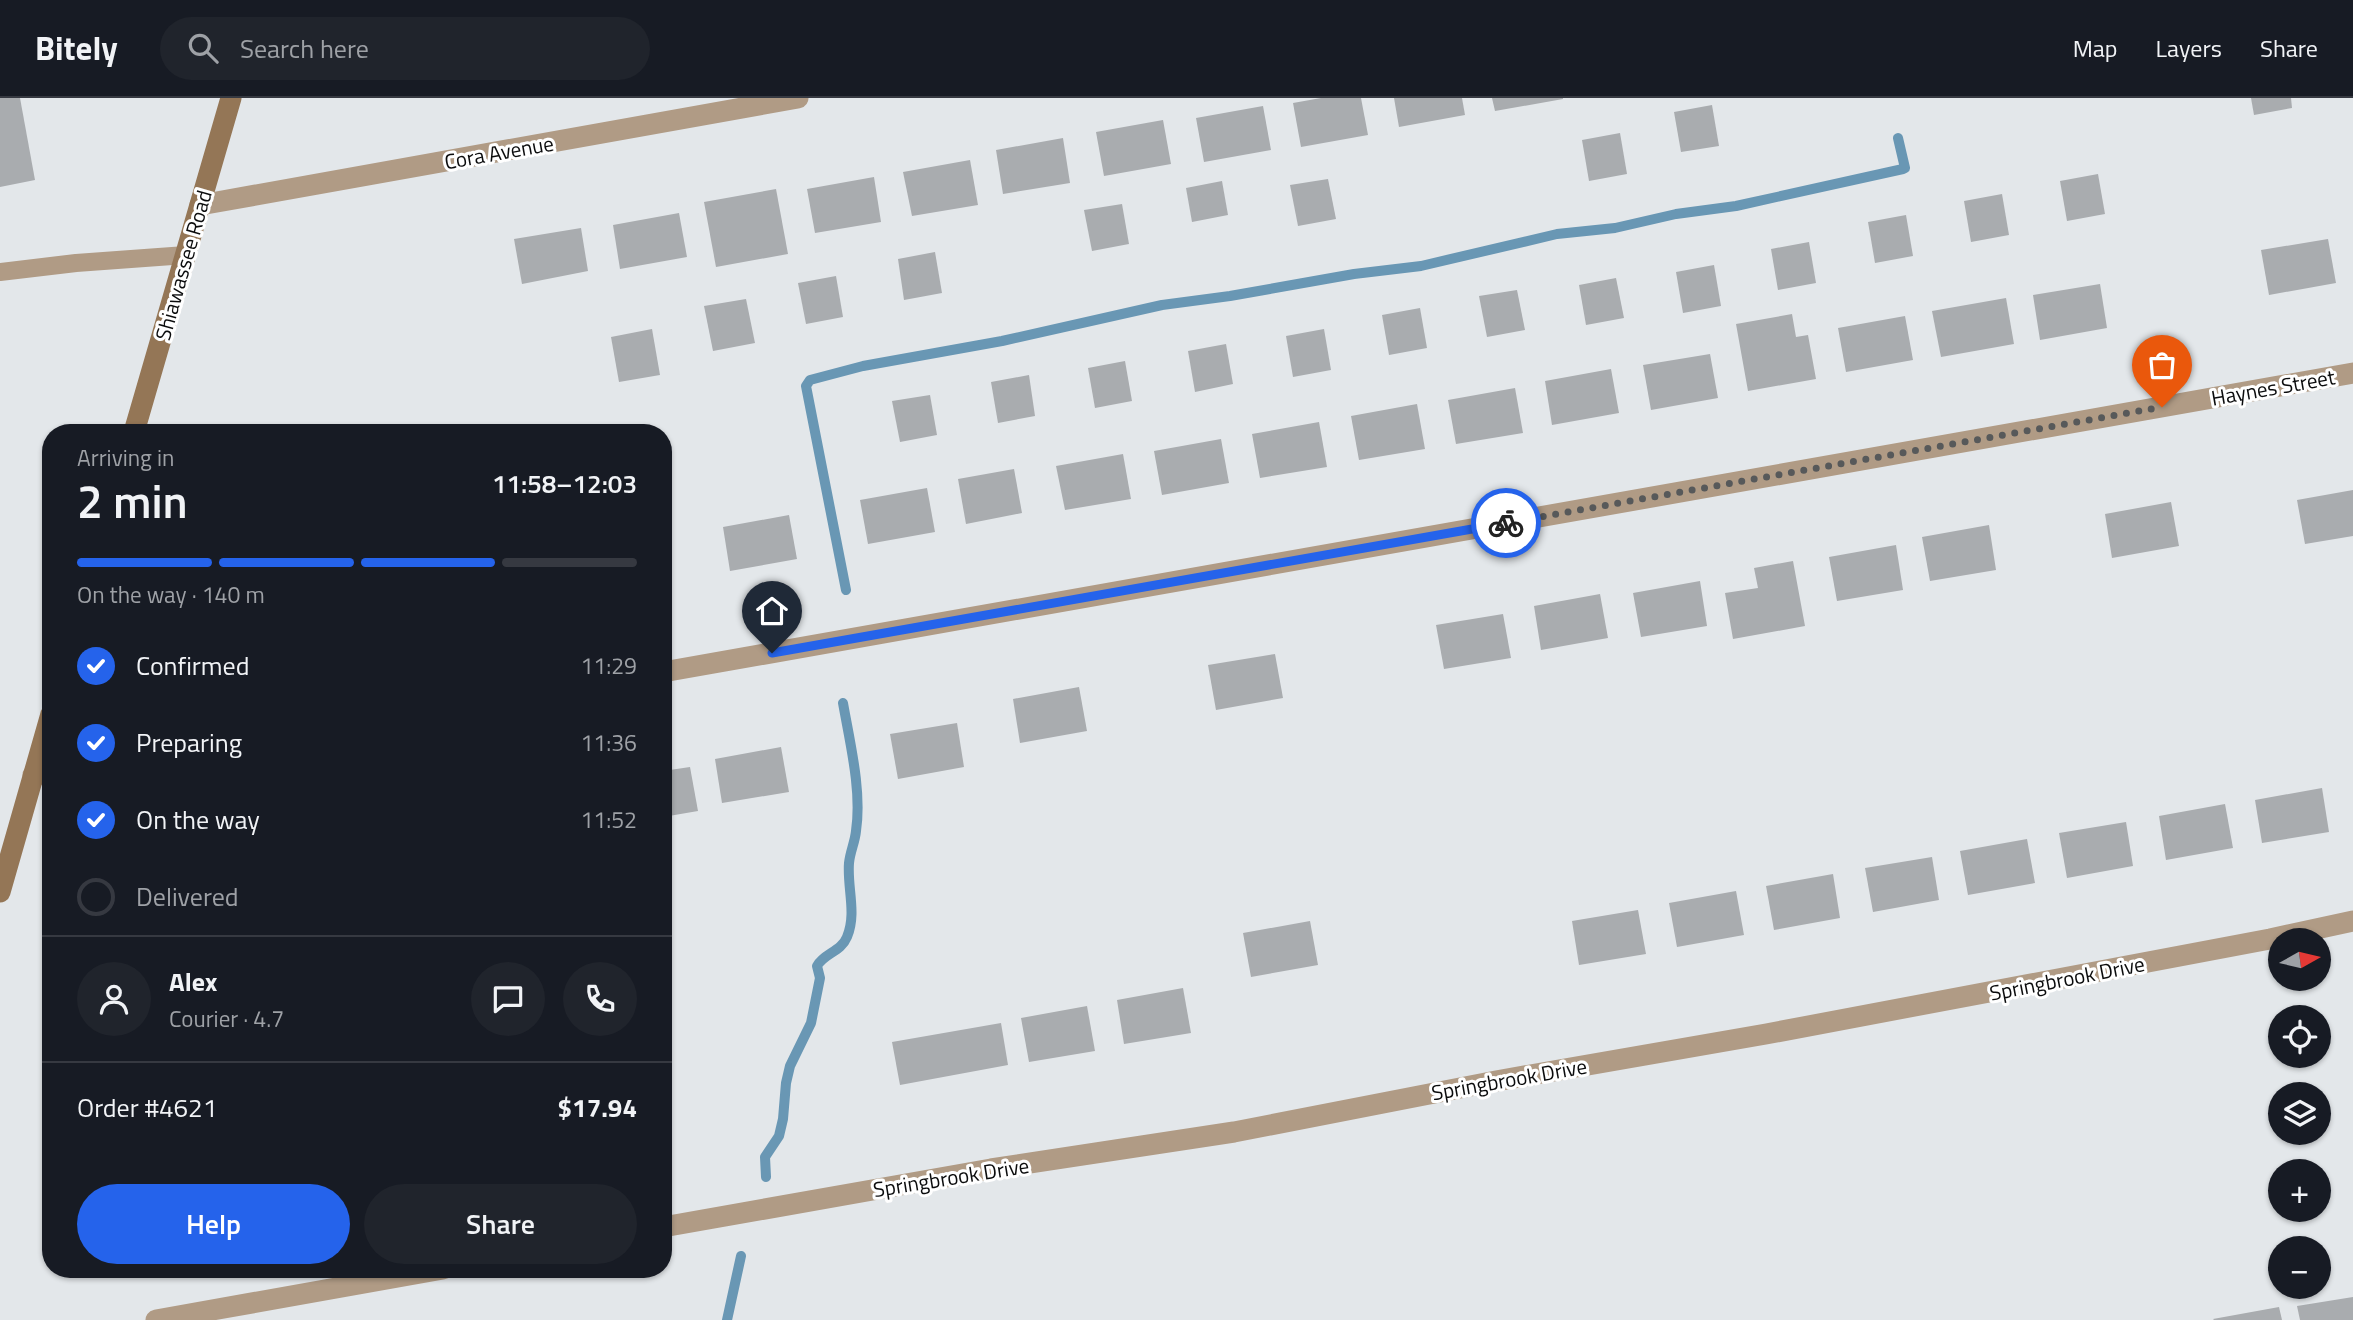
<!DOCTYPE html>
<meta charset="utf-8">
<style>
:root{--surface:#171b24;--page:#20242c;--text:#f1f3f6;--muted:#9ea1a6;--line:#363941;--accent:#2563eb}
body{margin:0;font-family:"Titillium Web",sans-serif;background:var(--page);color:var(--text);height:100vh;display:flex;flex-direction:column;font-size:26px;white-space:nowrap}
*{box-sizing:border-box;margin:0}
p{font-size:23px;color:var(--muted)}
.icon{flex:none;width:38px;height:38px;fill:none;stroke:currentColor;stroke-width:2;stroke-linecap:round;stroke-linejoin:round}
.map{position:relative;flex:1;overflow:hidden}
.drawer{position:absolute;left:42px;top:326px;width:630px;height:854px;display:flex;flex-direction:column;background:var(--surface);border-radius:28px;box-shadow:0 2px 5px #0004}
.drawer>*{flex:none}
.needle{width:46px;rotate:82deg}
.buttons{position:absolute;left:2268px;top:830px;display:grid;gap:14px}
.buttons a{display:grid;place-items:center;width:63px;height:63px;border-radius:50%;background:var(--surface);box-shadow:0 2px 5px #0004;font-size:35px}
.pin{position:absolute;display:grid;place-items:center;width:60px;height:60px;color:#fff;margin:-72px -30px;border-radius:50% 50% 50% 0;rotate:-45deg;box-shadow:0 0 7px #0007}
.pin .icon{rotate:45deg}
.courier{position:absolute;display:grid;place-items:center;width:70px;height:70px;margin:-35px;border:5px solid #2563eb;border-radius:50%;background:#fff;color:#222;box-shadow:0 2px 9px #0007}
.headline em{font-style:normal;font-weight:600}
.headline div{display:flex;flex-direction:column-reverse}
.headline{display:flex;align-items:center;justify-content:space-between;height:119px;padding:0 35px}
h1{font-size:46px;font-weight:600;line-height:52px}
.bar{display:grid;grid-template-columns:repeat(4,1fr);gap:10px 7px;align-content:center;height:84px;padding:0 35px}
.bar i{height:9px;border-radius:5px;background:var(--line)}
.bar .selected{background:var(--accent)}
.bar p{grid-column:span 4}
.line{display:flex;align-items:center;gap:18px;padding:0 35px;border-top:2px solid var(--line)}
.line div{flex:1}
.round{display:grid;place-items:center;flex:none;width:74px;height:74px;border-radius:37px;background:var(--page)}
ol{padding:0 35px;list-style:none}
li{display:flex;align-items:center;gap:21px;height:77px}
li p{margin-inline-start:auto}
li .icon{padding:7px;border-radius:50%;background:var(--accent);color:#fff;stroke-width:4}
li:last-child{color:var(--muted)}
li i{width:38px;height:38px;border:4px solid var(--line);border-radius:50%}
.cta{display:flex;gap:14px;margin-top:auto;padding:14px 35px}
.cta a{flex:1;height:80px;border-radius:42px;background:var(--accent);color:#fff;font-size:28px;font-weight:600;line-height:80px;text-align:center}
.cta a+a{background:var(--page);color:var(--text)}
header{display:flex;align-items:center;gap:42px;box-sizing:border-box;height:98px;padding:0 35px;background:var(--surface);border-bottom:2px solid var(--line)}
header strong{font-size:33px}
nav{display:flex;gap:38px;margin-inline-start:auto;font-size:24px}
.search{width:490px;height:63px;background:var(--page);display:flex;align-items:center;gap:18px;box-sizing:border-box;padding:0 24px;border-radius:38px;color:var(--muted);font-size:26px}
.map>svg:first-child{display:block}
</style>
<header>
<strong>Bitely</strong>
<div class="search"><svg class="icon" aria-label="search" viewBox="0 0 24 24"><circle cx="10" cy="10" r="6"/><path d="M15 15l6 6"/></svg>Search here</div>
<nav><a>Map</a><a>Layers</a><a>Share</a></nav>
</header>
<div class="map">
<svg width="2353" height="1222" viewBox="0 0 2353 1222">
<rect width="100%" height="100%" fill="#e3e7ea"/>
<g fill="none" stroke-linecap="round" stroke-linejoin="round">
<!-- stream -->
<g stroke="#6997b4" stroke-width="10">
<polyline points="846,492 806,288 810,282 863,268 1002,243 1162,207 1230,198 1354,176 1421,168 1557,136 1615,130 1676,116 1736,108 1903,71 1905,70 1898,40"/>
<path d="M766 1079 765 1059 779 1038 783 1021 786 985 790 968 811 925 820 880 817 868C824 855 841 854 847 839 857 815 847 790 849 765 850 754 855 744 856 733 862 693 850 645 843 605"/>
<polyline points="727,1222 741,1158"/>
</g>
</g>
<!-- building -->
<g fill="#a9acaf">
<polygon points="0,0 20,0 35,82 0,89"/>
<polygon points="1321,0 1361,0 1368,37 1301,49 1293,5"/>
<polygon points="1394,0 1462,0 1465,17 1399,29"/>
<polygon points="1492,0 1563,0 1563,1 1495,13"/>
<polygon points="2251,0 2291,0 2292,10 2254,17"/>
<polygon points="1712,7 1719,48 1681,54 1674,14"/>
<polygon points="1263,8 1271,52 1204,64 1196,20"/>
<polygon points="1163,22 1171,66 1104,78 1096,34"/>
<polygon points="1620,35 1627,76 1589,83 1582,42"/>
<polygon points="1063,40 1070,85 1003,96 996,52"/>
<polygon points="970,62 978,107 912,118 903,74"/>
<polygon points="2098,76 2105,116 2067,123 2060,83"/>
<polygon points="874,79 881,124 815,135 807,91"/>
<polygon points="1328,81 1336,121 1298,128 1290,87"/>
<polygon points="1222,83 1228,117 1192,124 1186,90"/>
<polygon points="776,91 788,156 716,169 704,104"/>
<polygon points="2002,96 2009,137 1971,144 1964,103"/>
<polygon points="1122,106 1129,146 1092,153 1084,112"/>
<polygon points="679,115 687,159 620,171 613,127"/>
<polygon points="1906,117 1913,158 1875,165 1868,124"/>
<polygon points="581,130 588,173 522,186 514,141"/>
<polygon points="2328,141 2336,185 2269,197 2261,152"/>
<polygon points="1809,144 1816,185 1778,192 1771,151"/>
<polygon points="935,154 942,195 904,202 898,161"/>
<polygon points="1714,167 1721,208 1683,215 1676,174"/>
<polygon points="836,178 843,219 806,226 798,185"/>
<polygon points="1616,180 1624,220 1586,227 1579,187"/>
<polygon points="2100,186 2107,230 2040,242 2033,197"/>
<polygon points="1517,192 1525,232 1487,239 1479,198"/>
<polygon points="2006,200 2014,246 1941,259 1932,213"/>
<polygon points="746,201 755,245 713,253 704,208"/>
<polygon points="1420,210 1427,250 1389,257 1382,217"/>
<polygon points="1792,216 1796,239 1808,237 1816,281 1748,293 1736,226"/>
<polygon points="1905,218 1913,262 1846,274 1838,230"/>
<polygon points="652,231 660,277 619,284 611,239"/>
<polygon points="1324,231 1331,272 1293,279 1286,238"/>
<polygon points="1226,246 1233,286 1195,294 1188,253"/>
<polygon points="1710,256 1718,300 1651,312 1643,267"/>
<polygon points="1125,263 1132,303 1095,310 1088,270"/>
<polygon points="1611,271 1619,315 1552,327 1545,283"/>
<polygon points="1029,277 1035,318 998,325 991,284"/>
<polygon points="1515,290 1523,335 1456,346 1448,302"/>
<polygon points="930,297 937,337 900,344 892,303"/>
<polygon points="1417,306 1425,351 1359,362 1351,318"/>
<polygon points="1319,324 1327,369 1260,380 1252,336"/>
<polygon points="1221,341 1229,385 1162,397 1154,353"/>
<polygon points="1123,356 1131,401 1065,412 1056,368"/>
<polygon points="1014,371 1022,415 966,426 958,381"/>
<polygon points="927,390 935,434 868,446 860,402"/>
<polygon points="2353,392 2353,438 2305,446 2297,402"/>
<polygon points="2171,404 2179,448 2112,460 2105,416"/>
<polygon points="789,417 797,461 730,473 723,429"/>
<polygon points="1989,427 1996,472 1930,483 1922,439"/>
<polygon points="1896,447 1903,492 1837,503 1829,459"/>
<polygon points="1793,463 1805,528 1733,541 1725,495 1758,490 1754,470"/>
<polygon points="1700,483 1707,528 1641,539 1633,495"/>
<polygon points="1600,496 1608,540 1541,552 1534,508"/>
<polygon points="1503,516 1511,560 1444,571 1436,527"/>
<polygon points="1275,556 1283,600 1216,612 1208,567"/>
<polygon points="1079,589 1087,633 1020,645 1013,601"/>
<polygon points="957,625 964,669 898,681 890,636"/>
<polygon points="781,649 789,694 722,705 715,661"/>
<polygon points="690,669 698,713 663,719 663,673"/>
<polygon points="2322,690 2329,734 2262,745 2255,702"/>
<polygon points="2225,706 2233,750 2166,762 2159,718"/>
<polygon points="2126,724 2133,768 2067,780 2059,735"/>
<polygon points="2027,741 2035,785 1968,797 1960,753"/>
<polygon points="1932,759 1939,802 1873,814 1865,770"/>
<polygon points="1833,776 1840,820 1774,832 1766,788"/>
<polygon points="1736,793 1744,837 1677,849 1669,805"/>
<polygon points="1638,812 1646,856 1579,867 1572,823"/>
<polygon points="1310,823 1318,867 1251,879 1243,835"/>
<polygon points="1183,890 1191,935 1124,946 1117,902"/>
<polygon points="1087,908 1095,953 1029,964 1021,920"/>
<polygon points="1001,925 1008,967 900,987 892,944"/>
<polygon points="2353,1199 2353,1222 2300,1222 2297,1208"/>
<polygon points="2279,1209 2282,1222 2214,1222 2213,1221"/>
</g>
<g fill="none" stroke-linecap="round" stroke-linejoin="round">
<!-- lane -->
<polyline stroke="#b09b85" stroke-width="18" points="0,174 76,165 186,157"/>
<!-- street -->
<g stroke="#b09b85" stroke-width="21">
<polyline points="200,107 798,0"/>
<polyline points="663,574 2353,275"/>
<polyline points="33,677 51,676"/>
<polyline points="663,1129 991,1071 1234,1034 1496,983 1766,936 2270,841 2353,823"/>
<polyline points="156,1222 443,1171"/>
</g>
<!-- secondary -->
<g stroke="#947656" stroke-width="21">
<polyline points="134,334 231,0"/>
<polyline points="0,794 51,616"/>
</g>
</g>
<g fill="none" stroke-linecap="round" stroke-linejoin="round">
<!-- done -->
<polyline stroke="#57595a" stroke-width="7" stroke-dasharray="0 12.6" points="1506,425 2162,309"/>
<!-- route -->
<polyline stroke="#2563eb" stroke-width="9" points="772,555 1506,425"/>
</g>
<g text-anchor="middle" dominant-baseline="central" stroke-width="6" stroke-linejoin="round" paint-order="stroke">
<!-- street labels -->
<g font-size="21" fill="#0b0c0d" stroke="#fff">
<text transform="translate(499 54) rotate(-10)">Cora Avenue</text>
<text transform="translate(183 167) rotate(-74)">Shiawassee Road</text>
<text transform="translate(2273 289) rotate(-10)">Haynes Street</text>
<text transform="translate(2067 880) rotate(-11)">Springbrook Drive</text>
<text transform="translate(1509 981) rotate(-10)">Springbrook Drive</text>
<text transform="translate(951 1079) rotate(-9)">Springbrook Drive</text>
</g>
</g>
</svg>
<div class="buttons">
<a><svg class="needle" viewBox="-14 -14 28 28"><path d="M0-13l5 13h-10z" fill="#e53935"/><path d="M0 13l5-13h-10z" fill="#9ea1a6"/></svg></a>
<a><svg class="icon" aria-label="locate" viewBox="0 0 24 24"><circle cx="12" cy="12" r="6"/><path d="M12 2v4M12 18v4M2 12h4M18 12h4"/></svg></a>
<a><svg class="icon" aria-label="layers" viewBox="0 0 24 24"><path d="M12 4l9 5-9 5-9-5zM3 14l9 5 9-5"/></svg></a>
<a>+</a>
<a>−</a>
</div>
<div class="pin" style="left:2162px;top:309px;background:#ea580c"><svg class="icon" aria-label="bag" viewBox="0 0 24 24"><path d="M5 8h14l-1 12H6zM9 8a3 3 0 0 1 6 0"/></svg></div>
<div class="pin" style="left:772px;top:555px;background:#1f2937"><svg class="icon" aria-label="home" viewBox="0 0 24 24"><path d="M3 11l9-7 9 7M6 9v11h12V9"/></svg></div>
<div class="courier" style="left:1506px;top:425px"><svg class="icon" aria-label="bike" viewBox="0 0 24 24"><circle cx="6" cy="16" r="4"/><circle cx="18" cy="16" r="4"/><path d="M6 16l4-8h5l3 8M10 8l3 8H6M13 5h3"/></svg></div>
<section class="drawer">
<div class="headline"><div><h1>2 min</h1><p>Arriving in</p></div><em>11:58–12:03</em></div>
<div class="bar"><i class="selected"></i><i class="selected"></i><i class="selected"></i><i></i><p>On the way · 140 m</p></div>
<ol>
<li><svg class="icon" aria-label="check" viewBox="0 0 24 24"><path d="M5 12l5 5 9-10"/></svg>Confirmed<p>11:29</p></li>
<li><svg class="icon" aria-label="check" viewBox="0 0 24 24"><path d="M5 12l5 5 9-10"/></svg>Preparing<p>11:36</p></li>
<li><svg class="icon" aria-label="check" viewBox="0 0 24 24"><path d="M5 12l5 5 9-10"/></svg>On the way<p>11:52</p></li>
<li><i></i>Delivered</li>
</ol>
<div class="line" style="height:126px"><a class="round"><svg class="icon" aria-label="person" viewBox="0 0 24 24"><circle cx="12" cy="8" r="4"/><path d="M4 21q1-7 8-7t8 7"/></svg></a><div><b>Alex</b><p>Courier · 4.7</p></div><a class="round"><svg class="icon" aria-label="chat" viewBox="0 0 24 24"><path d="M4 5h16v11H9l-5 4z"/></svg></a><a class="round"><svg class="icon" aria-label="phone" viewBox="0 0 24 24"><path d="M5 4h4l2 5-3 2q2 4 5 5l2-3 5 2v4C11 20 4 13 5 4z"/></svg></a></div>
<div class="line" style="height:91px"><div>Order #4621</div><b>$17.94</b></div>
<div class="cta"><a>Help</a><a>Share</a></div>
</section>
</div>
